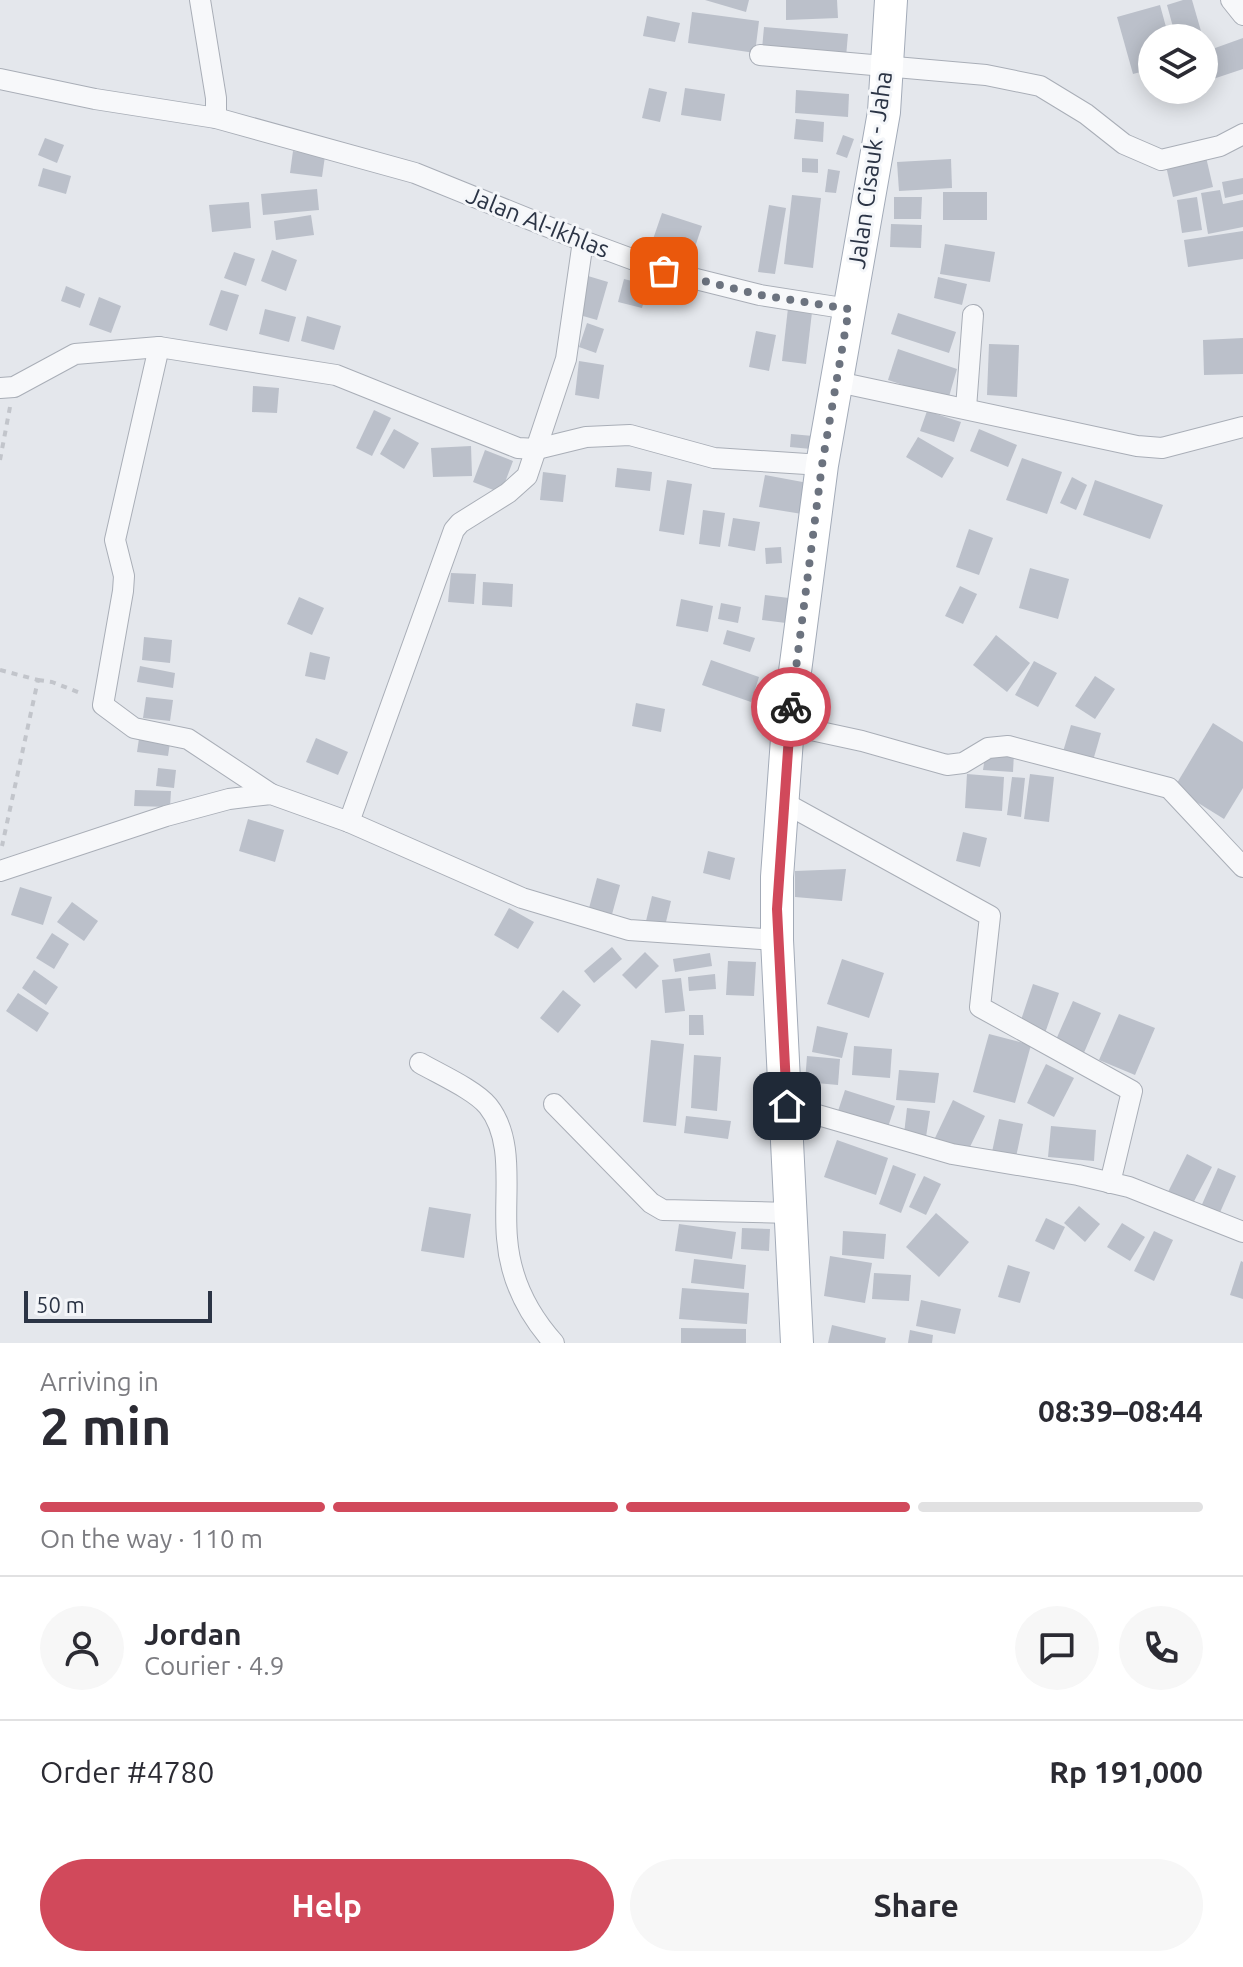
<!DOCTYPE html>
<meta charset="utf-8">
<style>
:root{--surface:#fff;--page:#f7f7f7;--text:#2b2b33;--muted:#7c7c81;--line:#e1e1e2;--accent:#d1495b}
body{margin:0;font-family:Ubuntu,sans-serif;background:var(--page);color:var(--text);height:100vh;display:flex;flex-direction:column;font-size:30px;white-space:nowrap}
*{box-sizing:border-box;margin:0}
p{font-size:26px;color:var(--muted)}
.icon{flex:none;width:44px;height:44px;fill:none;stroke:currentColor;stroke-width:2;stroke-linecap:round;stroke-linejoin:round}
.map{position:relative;height:1343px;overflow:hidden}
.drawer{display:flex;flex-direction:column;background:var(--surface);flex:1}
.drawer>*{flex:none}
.buttons{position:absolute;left:1138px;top:24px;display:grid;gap:16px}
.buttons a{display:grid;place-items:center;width:80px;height:80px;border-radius:50%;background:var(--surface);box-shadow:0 4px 20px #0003;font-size:40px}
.scale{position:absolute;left:24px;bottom:20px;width:188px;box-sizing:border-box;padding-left:8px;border:4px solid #2b3445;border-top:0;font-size:22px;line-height:28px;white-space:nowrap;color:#2b3445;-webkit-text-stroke:6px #f4f6f9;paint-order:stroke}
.pin{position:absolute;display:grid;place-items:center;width:68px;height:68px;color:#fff;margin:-34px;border-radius:16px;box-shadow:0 4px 12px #0006}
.courier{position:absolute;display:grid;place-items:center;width:80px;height:80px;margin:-40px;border:6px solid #d1495b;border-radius:50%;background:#fff;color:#222;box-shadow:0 2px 10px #0007}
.overview em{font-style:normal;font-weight:700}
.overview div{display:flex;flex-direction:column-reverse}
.overview{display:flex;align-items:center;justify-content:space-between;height:136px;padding:0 40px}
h1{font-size:52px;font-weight:700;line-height:60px}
.bar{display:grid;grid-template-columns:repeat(4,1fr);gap:12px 8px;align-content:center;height:96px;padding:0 40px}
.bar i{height:10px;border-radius:6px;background:var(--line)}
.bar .on{background:var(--accent)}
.bar p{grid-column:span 4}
.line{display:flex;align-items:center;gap:20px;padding:0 40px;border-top:2px solid var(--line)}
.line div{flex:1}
.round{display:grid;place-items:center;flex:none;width:84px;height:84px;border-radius:42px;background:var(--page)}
.primary-button{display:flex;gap:16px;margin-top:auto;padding:16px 40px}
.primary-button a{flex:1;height:92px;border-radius:48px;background:var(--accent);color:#fff;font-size:32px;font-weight:700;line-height:92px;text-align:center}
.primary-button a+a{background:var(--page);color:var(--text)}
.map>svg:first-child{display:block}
</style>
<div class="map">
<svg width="1243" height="1343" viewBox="0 0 1243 1343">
<rect width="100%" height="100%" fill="#e4e7ec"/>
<!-- building -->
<g fill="#bbc0ca">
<polygon points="705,0 749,0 746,12"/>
<polygon points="786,0 837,0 838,18 786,20"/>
<polygon points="1183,0 1192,0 1203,38 1176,38 1167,5"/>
<polygon points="1160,5 1169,38 1152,38 1152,69 1133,74 1117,17"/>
<polygon points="692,12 759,21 755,53 688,43"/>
<polygon points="647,16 680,23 675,42 643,36"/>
<polygon points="764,27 848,34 846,57 762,49"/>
<polygon points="1243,38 1243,69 1213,79 1204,52"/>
<polygon points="649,88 667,92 660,122 642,118"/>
<polygon points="685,88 725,94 721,121 681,115"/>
<polygon points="796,90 849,94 848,117 795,113"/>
<polygon points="796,119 824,122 823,142 794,139"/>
<polygon points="843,135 854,139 847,158 836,154"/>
<polygon points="45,138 64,145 57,163 38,155"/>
<polygon points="293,151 325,156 322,177 290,173"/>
<polygon points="1206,157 1213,187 1173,197 1166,166"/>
<polygon points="802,158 818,159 818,173 802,172"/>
<polygon points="951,159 952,188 899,191 897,162"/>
<polygon points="43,168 71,176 66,194 38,186"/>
<polygon points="828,169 840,171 836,193 825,192"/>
<polygon points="1243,178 1243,194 1225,198 1222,182"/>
<polygon points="317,189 319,210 263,215 261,194"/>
<polygon points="1220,190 1223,204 1243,200 1243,227 1208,234 1201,193"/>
<rect x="943" y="192" width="44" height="28"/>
<polygon points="792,195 821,198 813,268 784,264"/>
<polygon points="894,197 922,197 921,219 894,219"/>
<polygon points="1197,197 1202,230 1182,233 1177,200"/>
<polygon points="249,202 251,228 212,232 209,205"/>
<polygon points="769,205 786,208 775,274 758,272"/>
<polygon points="662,213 702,226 691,259 651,245"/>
<polygon points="311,215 314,235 276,240 274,221"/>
<polygon points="891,224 922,225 921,248 890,247"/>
<polygon points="1243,231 1243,259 1188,267 1184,240"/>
<polygon points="945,244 995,252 990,282 940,274"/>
<polygon points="272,250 297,260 286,291 261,281"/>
<polygon points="234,252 255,259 246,286 224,278"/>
<polygon points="588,276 608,282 597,320 576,314"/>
<polygon points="938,277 967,284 962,305 934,298"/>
<polygon points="624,279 648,285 642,308 618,302"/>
<polygon points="66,286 85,294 80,308 61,301"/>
<polygon points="221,290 239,295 227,331 209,325"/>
<polygon points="99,297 121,306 111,333 89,325"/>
<polygon points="788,308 812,312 806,364 782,361"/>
<polygon points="265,309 296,317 289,342 259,334"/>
<polygon points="898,313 956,332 949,353 891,334"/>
<polygon points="307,316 341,326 334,350 301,341"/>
<polygon points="587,323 604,329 596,353 579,347"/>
<polygon points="756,331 776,335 769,371 749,367"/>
<polygon points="1243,338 1243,374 1204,375 1203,340"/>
<polygon points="989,344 1019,345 1017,397 987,395"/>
<polygon points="898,349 957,369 948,400 888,380"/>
<polygon points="579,361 604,365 599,399 575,395"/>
<polygon points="253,386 279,388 277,413 252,412"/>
<polygon points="374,410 391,418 372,456 356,448"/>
<polygon points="927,411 961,422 954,442 920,431"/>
<polygon points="394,429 419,443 404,469 380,454"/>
<polygon points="979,429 1017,445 1008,467 970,451"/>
<polygon points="791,434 813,436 811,449 790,447"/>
<polygon points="918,437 954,458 942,478 906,457"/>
<polygon points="471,446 472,476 433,477 431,448"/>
<polygon points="485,450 513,461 501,493 473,482"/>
<polygon points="1022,458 1062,472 1047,514 1006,500"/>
<polygon points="617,468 652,472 650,491 615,487"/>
<polygon points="543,472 566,475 563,502 540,500"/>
<polygon points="765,475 808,483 802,514 759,507"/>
<polygon points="1072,477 1087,485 1076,510 1060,503"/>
<polygon points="667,480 692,484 684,535 659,531"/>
<polygon points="1095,480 1163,505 1150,539 1083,515"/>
<polygon points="703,510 725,513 720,547 699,544"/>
<polygon points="733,518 760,522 755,551 728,546"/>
<polygon points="969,529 993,538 979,575 956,567"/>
<polygon points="781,547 782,563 766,564 765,548"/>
<polygon points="1030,568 1069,579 1058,619 1019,608"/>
<polygon points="451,573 476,574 474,604 448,602"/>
<polygon points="483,582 513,584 512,607 482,605"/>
<polygon points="960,586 977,594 963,624 945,616"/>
<polygon points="765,595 789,598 786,623 762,620"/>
<polygon points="299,597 324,608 312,635 287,624"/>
<polygon points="681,599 713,606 708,632 676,626"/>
<polygon points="721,603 741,607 738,623 718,619"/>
<polygon points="727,630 755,638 750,652 723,644"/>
<polygon points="996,635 1030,663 1007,692 973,665"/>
<polygon points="144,637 172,640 170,663 142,660"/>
<polygon points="310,652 330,657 325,680 305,676"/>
<polygon points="711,660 759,677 751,702 702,685"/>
<polygon points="1034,661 1057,673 1038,707 1015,695"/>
<polygon points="140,666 175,673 173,688 137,682"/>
<polygon points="1095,676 1115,689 1095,719 1075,706"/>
<polygon points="146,697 173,700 170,721 143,718"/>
<polygon points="636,703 665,709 661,732 632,726"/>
<polygon points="1213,723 1243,742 1243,788 1224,819 1174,788"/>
<polygon points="1071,725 1101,733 1092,764 1062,755"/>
<polygon points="140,732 171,736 168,756 137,752"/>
<polygon points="316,738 348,752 338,775 306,762"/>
<polygon points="986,750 1014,753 1013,772 983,770"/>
<polygon points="158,768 176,770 174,788 156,786"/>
<polygon points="967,774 1004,777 1002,811 965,808"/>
<polygon points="1030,774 1054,777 1049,822 1024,819"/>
<polygon points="1012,777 1025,778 1021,817 1007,815"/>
<polygon points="135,790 171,791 170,807 134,806"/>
<polygon points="248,819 284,830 275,862 239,851"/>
<polygon points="963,832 987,838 980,867 956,861"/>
<polygon points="708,851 735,858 730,880 703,873"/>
<polygon points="846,869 842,901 795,897 795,871"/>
<polygon points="597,878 620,885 611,918 588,912"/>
<polygon points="20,887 52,897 43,925 11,915"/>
<polygon points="652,896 671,901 665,926 646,921"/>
<polygon points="72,902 98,921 84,941 57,922"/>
<polygon points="509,908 534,922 518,949 494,935"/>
<polygon points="52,933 69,944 54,969 36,958"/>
<polygon points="612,947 622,959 594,983 584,971"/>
<polygon points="645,952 659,966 636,989 622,975"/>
<polygon points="710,953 712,966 675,972 673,959"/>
<polygon points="842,959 884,973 869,1018 827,1004"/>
<polygon points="728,961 756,962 754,996 726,995"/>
<polygon points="34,970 58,987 46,1005 22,988"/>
<polygon points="715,974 716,989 689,991 688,977"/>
<polygon points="681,978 685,1011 665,1013 662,980"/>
<polygon points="1033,984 1059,993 1044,1036 1019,1026"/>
<polygon points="563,990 581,1005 558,1033 540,1018"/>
<polygon points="18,993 49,1013 37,1032 6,1011"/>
<polygon points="1073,1001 1101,1013 1083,1055 1055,1042"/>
<polygon points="1119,1014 1155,1028 1135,1075 1099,1060"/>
<polygon points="689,1015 703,1015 704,1035 689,1035"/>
<polygon points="817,1026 848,1033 842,1058 812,1052"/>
<polygon points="989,1034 1031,1045 1015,1103 973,1092"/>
<polygon points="651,1040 684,1044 676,1126 643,1122"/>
<polygon points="854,1046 892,1049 890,1078 852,1075"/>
<polygon points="694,1055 721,1057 717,1111 691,1108"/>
<polygon points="807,1056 840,1059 838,1085 805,1082"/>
<polygon points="1046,1064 1074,1078 1054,1117 1027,1103"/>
<polygon points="899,1070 939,1073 935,1103 896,1100"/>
<polygon points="845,1090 895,1106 887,1130 837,1114"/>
<polygon points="953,1100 985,1116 967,1153 935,1138"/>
<polygon points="907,1108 930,1111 926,1137 904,1134"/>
<polygon points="686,1116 731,1121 728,1139 684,1133"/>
<polygon points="999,1119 1023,1124 1016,1157 992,1152"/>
<polygon points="1051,1126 1096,1130 1094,1161 1048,1157"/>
<polygon points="837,1140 888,1158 876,1195 824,1177"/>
<polygon points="1187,1154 1212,1167 1191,1207 1167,1194"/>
<polygon points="893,1165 916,1174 901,1213 879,1204"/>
<polygon points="1218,1168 1236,1176 1218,1217 1200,1209"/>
<polygon points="924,1176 941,1184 926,1215 909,1207"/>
<polygon points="1079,1206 1100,1224 1085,1242 1064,1223"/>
<polygon points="429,1207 471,1214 464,1258 421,1251"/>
<polygon points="936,1213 969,1242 939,1277 906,1247"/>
<polygon points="1046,1218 1065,1227 1054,1250 1035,1241"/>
<polygon points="1122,1223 1145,1237 1130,1261 1107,1247"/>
<polygon points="679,1224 736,1232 732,1259 675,1251"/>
<polygon points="742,1228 770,1229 769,1251 741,1249"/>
<polygon points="843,1231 886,1234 884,1259 842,1255"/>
<polygon points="1154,1231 1173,1240 1154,1281 1134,1271"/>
<polygon points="830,1256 872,1263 865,1303 824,1296"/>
<polygon points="694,1259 746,1265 744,1289 691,1283"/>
<polygon points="1241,1261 1243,1262 1243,1299 1230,1295"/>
<polygon points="1008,1265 1030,1272 1020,1303 998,1297"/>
<polygon points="874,1273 911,1275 909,1301 872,1299"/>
<polygon points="682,1288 749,1293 747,1324 679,1319"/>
<polygon points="921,1300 961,1309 955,1334 916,1326"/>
<polygon points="832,1325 886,1338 885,1343 828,1343"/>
<polygon points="681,1328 746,1329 746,1343 681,1343"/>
<polygon points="910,1330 933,1335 932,1343 908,1343"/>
</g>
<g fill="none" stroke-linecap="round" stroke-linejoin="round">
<!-- minor casing -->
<g stroke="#a9aeb7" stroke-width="22">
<g id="minor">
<polyline points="200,0 216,98 216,118"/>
<polyline points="1231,0 1243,15"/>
<polyline points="760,55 986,75 1040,86 1086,114 1124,144 1161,160 1220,146 1243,134"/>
<polyline points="0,79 95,99 216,118 415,173 583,241 664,271 760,295 849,309"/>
<polyline points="159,347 115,540 124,576 123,591 103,705 134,728 188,739 271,794"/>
<polyline points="838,382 1137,446 1162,448 1243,427"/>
<polyline points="0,388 14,387 75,354 159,347 336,375 518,448 537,449 586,437 630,435 714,458 822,465"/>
<polyline points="966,408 973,315"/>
<polyline points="788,725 862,741 947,765 963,763 988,748 1008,746 1169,788 1243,867"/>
<polyline points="783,802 990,916 980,1007 1132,1091 1110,1183"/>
<polyline points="349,822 454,530 460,523 508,493 527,476 566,359 583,241"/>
<polyline points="0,871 166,816 229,799 271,794 349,822 522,898 629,930 777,940"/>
<path d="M420 1063C439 1074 475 1090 488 1106 516 1141 503 1195 507 1238 510 1278 527 1313 554 1343"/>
<polyline points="554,1104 651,1203 663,1210 791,1213"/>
<polyline points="787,1106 952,1154 1078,1175 1129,1187 1243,1232"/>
</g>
</g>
<!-- primary casing -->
<g stroke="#a3abb8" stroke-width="34">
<polyline id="primary" points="797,1343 777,940 777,877 788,725 822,465 884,112 891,0"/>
</g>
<!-- path -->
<g stroke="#c2c5cb" stroke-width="4" stroke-dasharray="6 6" stroke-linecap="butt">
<polyline points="0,460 10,407"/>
<polyline points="0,670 38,680 2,846"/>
<polyline points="38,680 52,682 83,694"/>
</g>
<!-- minor -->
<use href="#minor" stroke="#f7f8fa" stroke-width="20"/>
<!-- primary -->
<use href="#primary" stroke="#fff" stroke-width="32"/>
</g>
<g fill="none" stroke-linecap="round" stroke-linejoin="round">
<!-- done -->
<polyline stroke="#6c737f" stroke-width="8" stroke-dasharray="0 14.4" points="664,271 760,295 849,309 822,465 791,707"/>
<!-- route -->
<polyline stroke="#d1495b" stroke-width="10" points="787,1106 777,909 791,707"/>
</g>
<g text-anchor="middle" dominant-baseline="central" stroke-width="6" stroke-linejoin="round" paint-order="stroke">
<!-- street labels -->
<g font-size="24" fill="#2b3445" stroke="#f4f6f9">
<text transform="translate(870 170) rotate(-82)">Jalan Cisauk - Jaha</text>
<text transform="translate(538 222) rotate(22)">Jalan Al-Ikhlas</text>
</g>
</g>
</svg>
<div class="buttons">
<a><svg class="icon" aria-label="layers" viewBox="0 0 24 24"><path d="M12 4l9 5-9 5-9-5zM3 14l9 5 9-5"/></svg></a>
</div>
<div class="scale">50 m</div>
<div class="pin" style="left:664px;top:271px;background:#ea580c"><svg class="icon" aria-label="bag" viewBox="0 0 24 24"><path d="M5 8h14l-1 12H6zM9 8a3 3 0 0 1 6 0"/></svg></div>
<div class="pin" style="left:787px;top:1106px;background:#1f2937"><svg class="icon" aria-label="home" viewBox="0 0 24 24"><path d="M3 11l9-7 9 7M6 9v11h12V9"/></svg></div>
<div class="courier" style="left:791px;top:707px"><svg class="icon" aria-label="bike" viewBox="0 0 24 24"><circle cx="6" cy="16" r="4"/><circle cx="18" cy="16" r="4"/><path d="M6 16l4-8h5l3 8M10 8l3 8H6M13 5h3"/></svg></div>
</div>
<section class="drawer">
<div class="overview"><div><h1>2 min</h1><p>Arriving in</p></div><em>08:39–08:44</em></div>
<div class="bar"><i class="on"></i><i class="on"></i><i class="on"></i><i></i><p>On the way · 110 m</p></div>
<div class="line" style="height:144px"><a class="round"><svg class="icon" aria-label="person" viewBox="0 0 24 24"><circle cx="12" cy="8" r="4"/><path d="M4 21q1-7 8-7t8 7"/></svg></a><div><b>Jordan</b><p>Courier · 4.9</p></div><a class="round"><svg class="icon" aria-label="chat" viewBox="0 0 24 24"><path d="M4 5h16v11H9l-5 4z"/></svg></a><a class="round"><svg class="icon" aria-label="phone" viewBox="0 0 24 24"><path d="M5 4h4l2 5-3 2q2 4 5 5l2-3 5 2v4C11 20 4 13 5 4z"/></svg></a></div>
<div class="line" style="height:104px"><div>Order #4780</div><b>Rp 191,000</b></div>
<div class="primary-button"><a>Help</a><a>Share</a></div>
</section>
